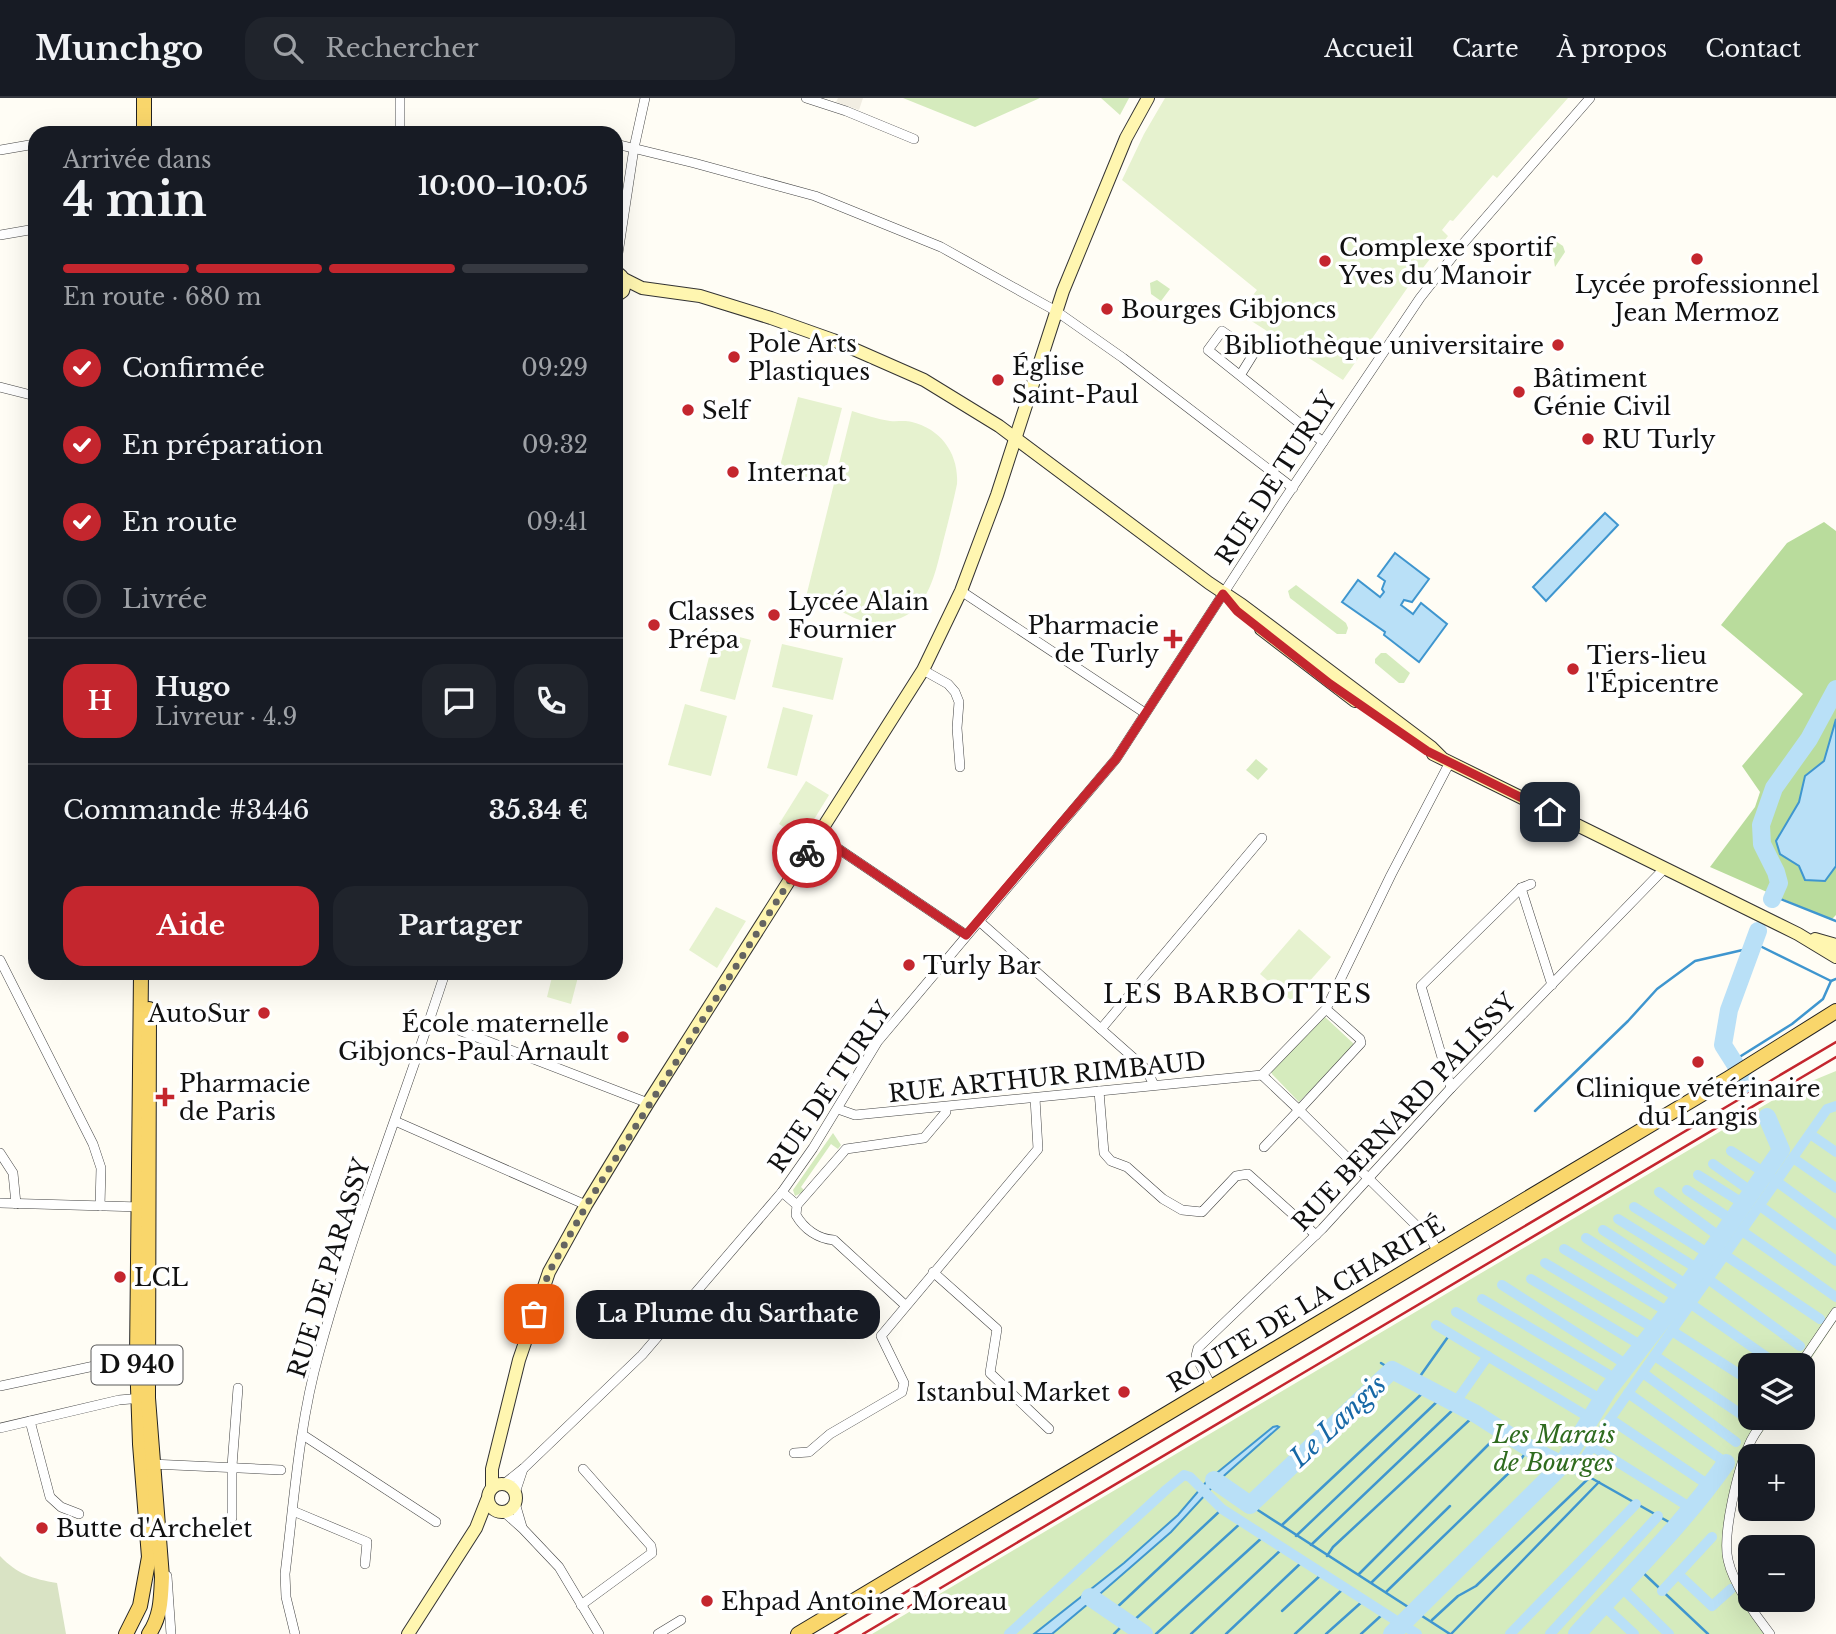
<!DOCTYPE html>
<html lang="fr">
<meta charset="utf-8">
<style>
:root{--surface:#171b24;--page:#20242c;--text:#f1f3f6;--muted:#9ea1a6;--line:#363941;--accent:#c4262e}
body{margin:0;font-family:"Libre Baskerville",serif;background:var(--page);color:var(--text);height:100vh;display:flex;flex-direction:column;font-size:26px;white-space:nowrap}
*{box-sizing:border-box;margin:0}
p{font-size:23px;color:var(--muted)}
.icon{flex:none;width:38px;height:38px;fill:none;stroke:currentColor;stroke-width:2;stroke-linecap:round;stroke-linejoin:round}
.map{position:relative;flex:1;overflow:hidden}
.side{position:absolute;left:28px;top:28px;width:595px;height:854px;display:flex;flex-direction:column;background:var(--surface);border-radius:21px;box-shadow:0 7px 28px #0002}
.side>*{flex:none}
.controls{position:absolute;left:1738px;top:1255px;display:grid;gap:14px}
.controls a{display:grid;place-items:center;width:77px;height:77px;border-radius:14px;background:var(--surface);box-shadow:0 7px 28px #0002;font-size:35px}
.pin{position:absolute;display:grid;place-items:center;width:60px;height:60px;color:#fff;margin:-30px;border-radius:14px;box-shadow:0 4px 10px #0006}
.courier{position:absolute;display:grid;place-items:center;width:70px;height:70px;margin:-35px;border:5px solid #c4262e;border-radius:50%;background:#fff;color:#222;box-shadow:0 2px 9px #0007}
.bubble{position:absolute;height:49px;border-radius:21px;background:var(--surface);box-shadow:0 7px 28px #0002;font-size:23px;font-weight:800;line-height:49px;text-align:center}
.headline em{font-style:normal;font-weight:800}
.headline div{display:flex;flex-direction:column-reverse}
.headline{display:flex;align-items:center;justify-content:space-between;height:119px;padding:0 35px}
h1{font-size:46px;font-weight:800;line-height:52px}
.bar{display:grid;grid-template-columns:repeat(4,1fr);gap:10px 7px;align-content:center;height:84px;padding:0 35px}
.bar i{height:9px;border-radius:5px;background:var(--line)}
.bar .selected{background:var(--accent)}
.bar p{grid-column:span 4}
.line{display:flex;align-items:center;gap:18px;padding:0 35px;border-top:2px solid var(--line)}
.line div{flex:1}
.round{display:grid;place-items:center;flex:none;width:74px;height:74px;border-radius:21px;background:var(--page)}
ol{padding:0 35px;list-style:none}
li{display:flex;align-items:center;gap:21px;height:77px}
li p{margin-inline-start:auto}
li .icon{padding:7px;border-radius:50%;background:var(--accent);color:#fff;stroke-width:4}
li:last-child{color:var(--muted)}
li i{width:38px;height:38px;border:4px solid var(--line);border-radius:50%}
.action{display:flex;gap:14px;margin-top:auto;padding:14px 35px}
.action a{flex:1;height:80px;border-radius:21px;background:var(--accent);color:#fff;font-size:28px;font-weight:800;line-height:80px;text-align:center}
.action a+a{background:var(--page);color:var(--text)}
header{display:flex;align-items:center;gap:42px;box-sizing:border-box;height:98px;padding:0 35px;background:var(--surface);border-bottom:2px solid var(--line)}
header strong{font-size:33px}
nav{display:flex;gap:38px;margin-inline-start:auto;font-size:24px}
.search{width:490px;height:63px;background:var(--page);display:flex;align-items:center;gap:18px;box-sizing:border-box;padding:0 24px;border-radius:21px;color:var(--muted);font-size:26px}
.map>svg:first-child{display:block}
</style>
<header>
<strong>Munchgo</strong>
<div class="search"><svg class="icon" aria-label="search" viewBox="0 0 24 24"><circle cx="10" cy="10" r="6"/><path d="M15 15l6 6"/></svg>Rechercher</div>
<nav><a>Accueil</a><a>Carte</a><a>À propos</a><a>Contact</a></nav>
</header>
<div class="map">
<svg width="1836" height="1536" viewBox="0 0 1836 1536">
<rect width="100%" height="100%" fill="#fffdf5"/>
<!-- green -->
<g fill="#d5ebbd">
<polygon points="903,0 1040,0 975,29"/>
<polygon points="1101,0 1129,0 1120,17"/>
<polygon points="1554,142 1563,148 1565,154 1555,169 1551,144"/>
<polygon points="1157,182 1170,191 1161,203 1151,196 1150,185"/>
<polygon points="1296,487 1346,525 1348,530 1346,536 1337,536 1290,500 1288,493"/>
<polygon points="1381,555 1386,555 1410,575 1404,585 1399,585 1375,565 1375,561"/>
<polygon points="1256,661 1268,671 1258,682 1246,672"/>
<polygon points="1325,919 1355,947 1299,1004 1272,976 1271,973"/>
<polygon points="1836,973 1836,1223 1803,1273 1802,1267 1750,1267 1750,1320 1772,1320 1750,1352 1728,1423 1728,1463 1764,1528 1773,1536 872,1536 1790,992"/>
<polygon points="833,1035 841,1047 838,1051 831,1046 801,1089 805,1093 795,1098 793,1092"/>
</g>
<!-- forest -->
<polygon fill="#b9dc9c" points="1824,424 1836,433 1836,817 1831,822 1710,769 1755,709 1760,694 1742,668 1803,596 1721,527 1787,445"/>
<!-- cemetery -->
<path fill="#d9e3c4" d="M0 1458C17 1476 33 1481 57 1485L66 1536H0Z"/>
<!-- pitch -->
<g fill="#e6f2cf">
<polygon points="1165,0 1568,0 1497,80 1493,77 1453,123 1450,122 1442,132 1448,138 1408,189 1343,282 1239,215 1257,192 1122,82 1144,36"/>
<polygon points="798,299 842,310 823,383 779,372"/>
<path d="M852 313C865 317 877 321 890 323 897 324 904 322 912 324 941 331 959 356 957 386 953 405 948 425 943 444 933 485 925 527 872 524 858 524 848 516 836 511 827 506 815 505 805 503Z"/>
<polygon points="716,533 751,542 735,602 700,593"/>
<polygon points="782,546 843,560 833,602 772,589"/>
<polygon points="685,606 727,618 711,678 668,667"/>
<polygon points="783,609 813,617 797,678 767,670"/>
<polygon points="806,683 829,697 802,741 779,726"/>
<polygon points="716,809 746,823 717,870 689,852"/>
<polygon points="1299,831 1331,859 1292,903 1260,876"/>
<polygon points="553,875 579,875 571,906 547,899"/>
</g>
<!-- plaza -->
<polygon fill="#f1ede2" points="838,0 863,0 859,12 836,4"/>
<!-- water -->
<g fill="#b9e0f7" stroke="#3f96cf" stroke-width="2">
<polygon points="1605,415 1618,427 1546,503 1533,489"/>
<polygon points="1395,455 1429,481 1412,504 1404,502 1401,507 1413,516 1421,505 1447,526 1419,564 1384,537 1385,534 1342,504 1358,482 1380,499 1384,494 1382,491 1385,483 1378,478"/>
<polygon points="1836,621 1836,768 1825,783 1805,782 1799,768 1780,756 1776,743 1799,704 1805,678 1824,663"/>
<polygon points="1277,1328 1279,1329 1217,1384 1171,1434 1101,1495 1052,1536 1034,1536 1124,1465 1178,1417 1207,1383 1273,1329"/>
</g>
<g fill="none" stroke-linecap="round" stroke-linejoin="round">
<!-- stream -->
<g stroke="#3f96cf" stroke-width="2.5">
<polyline points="1773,798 1836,823"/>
<polyline points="1733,963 1792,926 1823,901 1831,883 1836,881"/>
<polyline points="1535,1013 1628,923 1657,891 1695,863 1760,848 1831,883"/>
<polyline points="1381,1265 1392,1272"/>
<polyline points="1416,1284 1450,1236"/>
<polyline points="1562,1367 1577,1372 1676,1428"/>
<polyline points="1250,1407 1450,1536"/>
<polyline points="1282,1427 1428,1290"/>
<polyline points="1296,1438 1443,1298"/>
<polyline points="1311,1447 1458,1307"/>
<polyline points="1327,1458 1333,1449 1476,1316"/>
<polyline points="1637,1469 1708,1536"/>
<polyline points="1359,1476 1503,1332"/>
<polyline points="1372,1484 1450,1408"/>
<polyline points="1386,1494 1516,1368 1529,1350"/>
<polyline points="1282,1513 1323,1475"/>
<polyline points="1112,1514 1222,1411"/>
<polyline points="1432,1522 1458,1498 1476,1488 1590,1379"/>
<polyline points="1130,1526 1243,1423"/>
<polyline points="1114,1536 1126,1524"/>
<polyline points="1143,1536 1144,1536"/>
<polyline points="1156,1536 1265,1437"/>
<polyline points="1191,1536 1283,1450"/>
<polyline points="1226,1536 1302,1464"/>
<polyline points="1295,1536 1344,1490"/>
<polyline points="1326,1536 1364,1502"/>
<polyline points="1361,1536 1384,1515"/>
<polyline points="1451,1536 1599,1384"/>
</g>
<!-- canal -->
<g stroke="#b9e0f7" stroke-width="10">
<polyline points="1810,1036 1836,1054"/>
<polyline points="1731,1053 1765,1075 1836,1127"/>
<polyline points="1793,1060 1836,1090"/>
<polyline points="1713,1066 1752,1094"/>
<polyline points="1698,1077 1744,1106"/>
<polyline points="1687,1092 1732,1122"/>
<polyline points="1659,1094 1720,1139"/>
<polyline points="1760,1108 1836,1163"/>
<polyline points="1634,1109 1709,1156"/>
<polyline points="1618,1121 1698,1171"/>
<polyline points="1603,1132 1687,1187"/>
<polyline points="1742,1133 1836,1199"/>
<polyline points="1586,1140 1678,1200"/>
<polyline points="1564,1151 1668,1214"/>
<polyline points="1725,1157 1820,1221"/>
<polyline points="1545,1165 1655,1231"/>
<polyline points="1531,1181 1642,1248"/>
<polyline points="1708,1181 1800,1248"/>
<polyline points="1502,1187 1627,1267"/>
<polyline points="1482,1201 1616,1281"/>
<polyline points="1691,1206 1778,1267"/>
<polyline points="1456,1214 1602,1302"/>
<polyline points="1436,1227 1590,1320"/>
<polyline points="1672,1233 1750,1283"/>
<polyline points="1655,1258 1751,1323"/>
<polyline points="1643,1275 1736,1344"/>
<polyline points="1628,1295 1726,1365"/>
<polyline points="1455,1305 1488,1258"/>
<polyline points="1610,1321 1710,1388"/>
<polyline points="1592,1348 1691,1410"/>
<polyline points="1577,1372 1610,1321 1827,1011 1836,1008"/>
<polyline points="1678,1476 1712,1508 1731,1491"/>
<polyline points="1620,1488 1669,1536"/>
<polyline points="1662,1493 1712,1439"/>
<polyline points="1603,1507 1634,1536"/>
<polyline points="1580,1533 1583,1536"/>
<polyline points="1009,1536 1167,1391 1184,1377 1190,1379 1222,1411 1417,1536"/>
<polyline points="1510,1536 1636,1406"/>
<polyline points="1550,1536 1658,1418"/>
</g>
<!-- river -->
<g stroke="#b9e0f7" stroke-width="18">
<polyline points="1772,801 1779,785 1776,774 1762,746 1761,727 1774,690 1809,641 1836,591"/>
<polyline points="1749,988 1723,947 1729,912 1758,833"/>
<polyline points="1214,1382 1250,1407 1392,1272 1476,1316 1529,1350 1562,1367"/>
<polyline points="1090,1499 1144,1536"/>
<polyline points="1392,1536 1562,1367 1608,1292 1671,1211 1781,1052 1767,1019"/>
<path d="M1577 1536C1627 1480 1683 1427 1726 1365"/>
</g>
<!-- street casing -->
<g stroke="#444" stroke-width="10">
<g id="street">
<polyline points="400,0 400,35"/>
<polyline points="806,0 846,13 914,41"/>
<polyline points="400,34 503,35"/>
<polyline points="616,46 694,65 815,98 941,149 1056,213 1123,260 1293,390"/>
<polyline points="0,52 35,46"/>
<polyline points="0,137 35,131"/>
<polyline points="617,174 617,162 634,50 645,0"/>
<polyline points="1241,276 1254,255 1222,233 1208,252 1323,344"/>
<polyline points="0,289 35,298"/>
<polyline points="961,493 1145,615"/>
<polyline points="923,572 948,586 955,594 959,604 957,630 960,669"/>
<polyline points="818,737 966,837"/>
<polyline points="1521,790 1531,786"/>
<polyline points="979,823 1146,971 1154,987"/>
<polyline points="0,862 93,1046 101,1070 100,1108"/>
<polyline points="1326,911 1360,941 1361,945 1299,1012 1262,977 1326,911 1391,777 1450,664"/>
<polyline points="430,921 648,1005"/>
<polyline points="1101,931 1262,740"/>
<polyline points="1451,990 1421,888 1521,790 1552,887"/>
<polyline points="1099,993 1104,1055 1111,1063 1127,1069 1163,1101 1182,1112 1202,1114 1236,1078 1248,1076 1316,1137"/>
<polyline points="838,1011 855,1017 1262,977"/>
<polyline points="395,1023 586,1107"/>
<polyline points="1264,1049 1299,1012 1432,1143 1438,1154"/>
<polyline points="0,1055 13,1075 16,1106"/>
<path d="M782 1094 797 1107 796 1117C804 1131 818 1141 834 1142L905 1207"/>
<polyline points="0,1105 141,1109"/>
<polyline points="797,1107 846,1051 924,1040 946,1014 946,1010"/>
<polyline points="933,1174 997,1231 990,1275 1049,1331"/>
<polyline points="1800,1267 1836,1214"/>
<polyline points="0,1288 127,1261 139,1261"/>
<polyline points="1211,1288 1196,1258 1198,1250 1322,1131 1451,990 1664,771"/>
<path d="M1766 1320C1760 1328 1753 1337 1749 1347 1738 1371 1722 1436 1728 1462 1733 1485 1755 1517 1770 1536"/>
<polyline points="30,1323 50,1399 61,1409 79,1416"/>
<polyline points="0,1330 119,1302 142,1300"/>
<polyline points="303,1337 436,1424"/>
<polyline points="794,1355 809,1354 830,1336 902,1294 904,1285 881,1238 1038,1051 1035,1000"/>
<polyline points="151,1366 281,1372"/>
<polyline points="504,1386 524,1370 642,1257 782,1094 813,1050 878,943 1116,661 1282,405 1420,200 1461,148 1590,0"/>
<polyline points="515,1395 523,1371"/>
<polyline points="515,1405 522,1429"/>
<polyline points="293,1413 367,1444 365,1466"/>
<polyline points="504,1414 523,1431 559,1469 599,1536"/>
<polyline points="232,1420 232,1368 238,1290"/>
<polyline points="167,1478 171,1536"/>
<polyline points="581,1507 652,1455 651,1448 583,1371"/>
<path d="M295 1536 286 1499 285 1476C294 1403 299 1326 319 1255 354 1126 404 1002 445 875"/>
<polyline points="658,1536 681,1522"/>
</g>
</g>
<!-- secondary casing -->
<g stroke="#333" stroke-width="14">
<g id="secondary">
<path d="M616 174C624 178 626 185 623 193L616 198"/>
<polyline points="624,181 642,190 700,198 771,220 833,242 924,282 999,328 1209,485 1242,507 1431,649 1441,659"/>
<polyline points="1261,531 1355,603"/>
<polyline points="1433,656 1798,836 1836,859"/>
<polyline points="1815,841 1836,847"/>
<circle cx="502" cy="1400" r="14"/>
<polyline points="492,1390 492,1371 519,1262 549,1174 586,1107 648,1005 923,572 961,493 997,397 1063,193 1126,40 1148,0"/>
<polyline points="408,1536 476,1430 487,1402"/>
</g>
</g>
<!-- primary casing -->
<g stroke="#222" stroke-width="16">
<g id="primary">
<polyline points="144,35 144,0"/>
<polyline points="126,1536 140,1508 149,1459 140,1346 137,1261 141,875"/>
<path d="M149 1536C161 1518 161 1501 162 1479L148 1300 149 911"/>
<polyline points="798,1536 1729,980 1836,913"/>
</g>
</g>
<!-- street -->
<use href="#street" stroke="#fff" stroke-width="9"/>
<!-- secondary -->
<use href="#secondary" stroke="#fff6b0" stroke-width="12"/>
<!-- primary -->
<use href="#primary" stroke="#f9d66b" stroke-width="14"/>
<!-- rail -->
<g stroke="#c4262e" stroke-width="2.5">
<polyline points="835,1536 1836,944"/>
<polyline points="863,1536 1836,959"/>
</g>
</g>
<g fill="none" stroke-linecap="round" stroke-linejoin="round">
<!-- done -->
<polyline stroke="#646461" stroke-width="7" stroke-dasharray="0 12.6" points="534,1216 549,1174 589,1103 807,755"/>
<!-- route -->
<polyline stroke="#c4262e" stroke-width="9" points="807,755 818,737 966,837 1116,661 1223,496 1237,513 1330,586 1427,653 1550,714"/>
</g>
<!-- markers -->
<g fill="#c4262e" stroke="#fff" stroke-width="2.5">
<circle cx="1697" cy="161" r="7"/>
<circle cx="1325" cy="163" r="7"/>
<circle cx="1107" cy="211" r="7"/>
<circle cx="1558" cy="247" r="7"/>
<circle cx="734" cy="259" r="7"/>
<circle cx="998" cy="282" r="7"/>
<circle cx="1519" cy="294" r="7"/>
<circle cx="688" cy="312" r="7"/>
<circle cx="1588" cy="341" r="7"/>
<circle cx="733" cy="374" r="7"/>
<circle cx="774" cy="517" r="7"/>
<circle cx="654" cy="527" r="7"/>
<path d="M1169.5 530.5h7v7h7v7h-7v7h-7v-7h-7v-7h7z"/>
<circle cx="1573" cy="571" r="7"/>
<circle cx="909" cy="867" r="7"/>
<circle cx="264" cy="915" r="7"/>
<circle cx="623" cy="939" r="7"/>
<circle cx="1698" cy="964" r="7"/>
<path d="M161.5 988.5h7v7h7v7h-7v7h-7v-7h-7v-7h7z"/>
<circle cx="120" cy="1179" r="7"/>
<circle cx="1124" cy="1294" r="7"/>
<circle cx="42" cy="1430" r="7"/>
<circle cx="707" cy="1503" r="7"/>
</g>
<g text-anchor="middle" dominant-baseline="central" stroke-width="7" stroke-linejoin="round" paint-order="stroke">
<!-- shield labels -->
<rect fill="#fff" stroke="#585858" stroke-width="2" x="91.5" y="1247.5" width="91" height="39" rx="5"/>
<g font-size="23" font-weight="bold" fill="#111">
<text x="137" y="1267">D 940</text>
</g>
<!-- poi labels -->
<g font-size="24" fill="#111" stroke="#fff" text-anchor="start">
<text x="1339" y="149">Complexe sportif<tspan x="1339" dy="28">Yves du Manoir</tspan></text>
<text x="1697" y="186" text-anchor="middle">Lycée professionnel<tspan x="1697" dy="28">Jean Mermoz</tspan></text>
<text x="1121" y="211">Bourges Gibjoncs</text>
<text x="748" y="245">Pole Arts<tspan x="748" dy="28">Plastiques</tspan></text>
<text x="1544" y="247" text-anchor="end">Bibliothèque universitaire</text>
<text x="1012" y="268">Église<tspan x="1012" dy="28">Saint-Paul</tspan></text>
<text x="1533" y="280">Bâtiment<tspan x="1533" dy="28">Génie Civil</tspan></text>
<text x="702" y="312">Self</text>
<text x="1602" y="341">RU Turly</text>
<text x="747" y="374">Internat</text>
<text x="788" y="503">Lycée Alain<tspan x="788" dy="28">Fournier</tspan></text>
<text x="668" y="513">Classes<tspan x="668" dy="28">Prépa</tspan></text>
<text x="1159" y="527" text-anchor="end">Pharmacie<tspan x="1159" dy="28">de Turly</tspan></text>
<text x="1587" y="557">Tiers-lieu<tspan x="1587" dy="28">l'Épicentre</tspan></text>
<text x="923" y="867">Turly Bar</text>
<text x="250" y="915" text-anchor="end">AutoSur</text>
<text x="609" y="925" text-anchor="end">École maternelle<tspan x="609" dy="28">Gibjoncs-Paul Arnault</tspan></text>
<text x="179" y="985">Pharmacie<tspan x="179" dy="28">de Paris</tspan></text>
<text x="1698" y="990" text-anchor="middle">Clinique vétérinaire<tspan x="1698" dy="28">du Langis</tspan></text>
<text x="134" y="1179">LCL</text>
<text x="1110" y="1294" text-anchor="end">Istanbul Market</text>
<text x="56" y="1430">Butte d'Archelet</text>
<text x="721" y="1503">Ehpad Antoine Moreau</text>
</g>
<!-- street labels -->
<g font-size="24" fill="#111" stroke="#fff">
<text transform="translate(1276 380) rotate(-57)">RUE DE TURLY</text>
<text transform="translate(1047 979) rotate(-6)">RUE ARTHUR RIMBAUD</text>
<text transform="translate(830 989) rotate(-56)">RUE DE TURLY</text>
<text transform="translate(1404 1014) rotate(-47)">RUE BERNARD PALISSY</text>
<text transform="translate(329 1170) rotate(-73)">RUE DE PARASSY</text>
<text transform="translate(1306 1206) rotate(-31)">ROUTE DE LA CHARITÉ</text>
</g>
<!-- park labels -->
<g font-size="24" font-style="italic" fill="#2f6b1f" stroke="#fff">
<text x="1554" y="1336">Les Marais<tspan x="1554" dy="28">de Bourges</tspan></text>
</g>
<!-- neighbourhood labels -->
<g font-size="26" letter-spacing="2" fill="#111" stroke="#fff">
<text x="1238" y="896">LES BARBOTTES</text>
</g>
<!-- water labels -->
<g font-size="26" font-style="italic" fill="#1768a6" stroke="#fff">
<text transform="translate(1338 1323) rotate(-43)">Le Langis</text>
</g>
</g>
</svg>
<div class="controls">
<a><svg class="icon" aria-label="layers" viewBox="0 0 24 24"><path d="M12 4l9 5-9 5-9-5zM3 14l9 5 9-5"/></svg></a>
<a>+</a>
<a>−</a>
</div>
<div class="pin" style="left:534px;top:1216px;background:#ea580c"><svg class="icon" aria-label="bag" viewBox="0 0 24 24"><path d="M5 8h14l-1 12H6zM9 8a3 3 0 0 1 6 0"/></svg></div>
<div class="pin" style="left:1550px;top:714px;background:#1f2937"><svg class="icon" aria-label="home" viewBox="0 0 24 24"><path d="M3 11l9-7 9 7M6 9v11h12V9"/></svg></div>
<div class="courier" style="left:807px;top:755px"><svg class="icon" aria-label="bike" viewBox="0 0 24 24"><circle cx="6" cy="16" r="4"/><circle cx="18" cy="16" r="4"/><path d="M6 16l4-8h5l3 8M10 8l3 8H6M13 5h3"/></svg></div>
<div class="bubble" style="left:576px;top:1192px;width:304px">La Plume du Sarthate</div>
<section class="side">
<div class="headline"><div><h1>4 min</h1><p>Arrivée dans</p></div><em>10:00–10:05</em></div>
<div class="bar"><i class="selected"></i><i class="selected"></i><i class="selected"></i><i></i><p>En route · 680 m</p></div>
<ol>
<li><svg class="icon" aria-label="check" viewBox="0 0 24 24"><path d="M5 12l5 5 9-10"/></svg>Confirmée<p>09:29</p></li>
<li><svg class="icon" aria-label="check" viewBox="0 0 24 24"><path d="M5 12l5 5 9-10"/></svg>En préparation<p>09:32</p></li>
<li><svg class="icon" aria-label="check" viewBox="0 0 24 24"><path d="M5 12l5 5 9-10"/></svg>En route<p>09:41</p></li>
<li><i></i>Livrée</li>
</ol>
<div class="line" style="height:126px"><b class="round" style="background:var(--accent);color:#fff">H</b><div><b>Hugo</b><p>Livreur · 4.9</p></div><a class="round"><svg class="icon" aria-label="chat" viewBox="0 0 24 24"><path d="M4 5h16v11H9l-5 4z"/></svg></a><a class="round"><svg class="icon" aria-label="phone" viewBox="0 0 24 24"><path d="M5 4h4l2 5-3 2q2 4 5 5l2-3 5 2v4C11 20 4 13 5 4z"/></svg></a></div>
<div class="line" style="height:91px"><div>Commande #3446</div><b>35.34 €</b></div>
<div class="action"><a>Aide</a><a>Partager</a></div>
</section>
</div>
